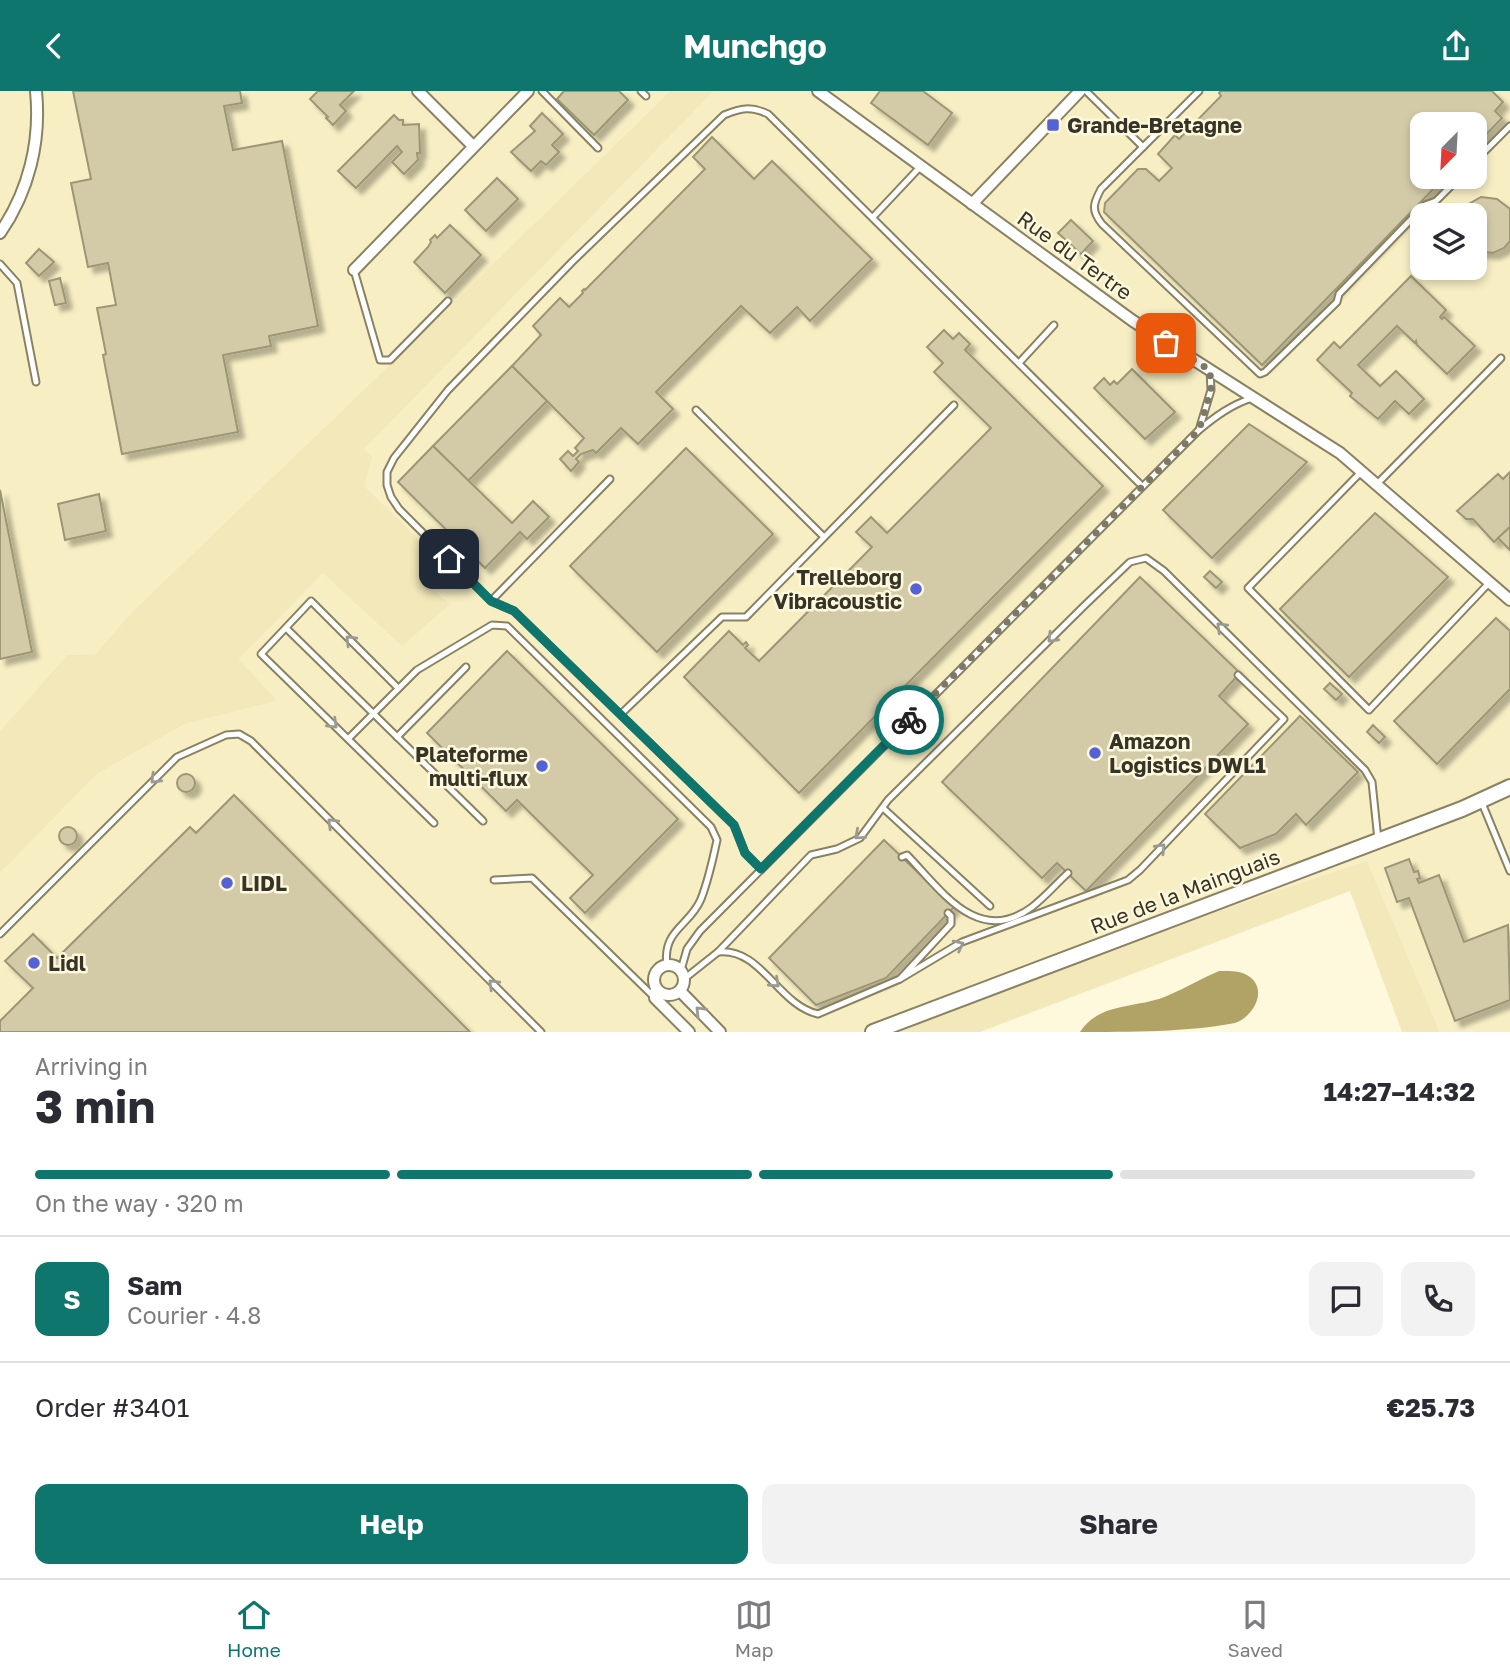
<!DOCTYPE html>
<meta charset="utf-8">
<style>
:root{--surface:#fff;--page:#f2f2f3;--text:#2b2b33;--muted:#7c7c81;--line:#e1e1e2;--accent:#0f766e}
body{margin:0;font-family:"Golos Text",sans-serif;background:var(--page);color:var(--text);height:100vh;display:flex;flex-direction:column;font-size:26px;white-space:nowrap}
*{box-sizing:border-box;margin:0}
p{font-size:23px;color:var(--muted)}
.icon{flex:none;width:38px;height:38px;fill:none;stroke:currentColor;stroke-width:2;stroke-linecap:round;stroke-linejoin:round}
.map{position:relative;height:941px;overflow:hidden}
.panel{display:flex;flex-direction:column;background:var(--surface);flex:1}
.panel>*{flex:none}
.needle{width:46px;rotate:204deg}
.fabs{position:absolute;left:1410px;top:21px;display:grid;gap:14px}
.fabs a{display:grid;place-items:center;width:77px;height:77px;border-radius:14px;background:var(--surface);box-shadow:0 4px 10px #0003;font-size:35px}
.pin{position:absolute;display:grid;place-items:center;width:60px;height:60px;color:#fff;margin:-30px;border-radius:14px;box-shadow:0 4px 10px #0006}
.courier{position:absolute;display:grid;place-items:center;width:70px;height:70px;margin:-35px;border:5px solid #0f766e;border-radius:50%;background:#fff;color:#222;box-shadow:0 2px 9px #0007}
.overview em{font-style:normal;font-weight:700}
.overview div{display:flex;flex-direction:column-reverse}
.overview{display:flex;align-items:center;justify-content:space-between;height:119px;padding:0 35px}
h1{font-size:46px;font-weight:700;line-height:52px}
.bar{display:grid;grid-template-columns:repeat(4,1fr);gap:10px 7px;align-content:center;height:84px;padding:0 35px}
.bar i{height:9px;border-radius:5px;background:var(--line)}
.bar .selected{background:var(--accent)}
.bar p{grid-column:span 4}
.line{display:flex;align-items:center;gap:18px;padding:0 35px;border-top:2px solid var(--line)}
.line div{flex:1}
.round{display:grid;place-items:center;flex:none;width:74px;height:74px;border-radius:14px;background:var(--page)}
.cta{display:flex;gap:14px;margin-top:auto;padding:14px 35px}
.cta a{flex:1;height:80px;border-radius:14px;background:var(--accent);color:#fff;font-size:28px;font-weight:700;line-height:80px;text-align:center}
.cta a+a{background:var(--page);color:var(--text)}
header{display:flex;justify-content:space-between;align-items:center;height:91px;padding:0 35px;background:var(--accent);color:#fff;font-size:32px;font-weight:700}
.dock{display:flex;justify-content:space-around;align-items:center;height:98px;border-top:2px solid var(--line);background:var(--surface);font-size:19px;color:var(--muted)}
.dock a{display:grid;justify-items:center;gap:4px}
.dock .selected{color:var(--accent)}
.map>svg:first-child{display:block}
</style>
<header><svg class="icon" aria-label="back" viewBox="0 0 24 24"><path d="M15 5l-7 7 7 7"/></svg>Munchgo<svg class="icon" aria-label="share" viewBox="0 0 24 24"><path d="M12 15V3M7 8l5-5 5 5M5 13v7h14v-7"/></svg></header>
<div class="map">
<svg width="1510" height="941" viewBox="0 0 1510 941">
<defs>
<filter id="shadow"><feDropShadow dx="6" dy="6" stdDeviation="2" flood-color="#0004"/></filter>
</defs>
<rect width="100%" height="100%" fill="#fef8dc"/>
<!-- built -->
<g fill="#f7eec3" fill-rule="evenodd">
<polygon points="0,0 670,0 377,286 132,521 95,563 67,564 0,640"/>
<path d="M714 0H1510V941H1440L1367 770 985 904 899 941H0V782L97 683 185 633 277 610 239 568 323 482 363 358ZM1423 33H1475V86H1423ZM1423 124H1475V177H1423Z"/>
</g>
<!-- green -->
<g fill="#f2e8b9">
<polygon points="670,0 714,0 364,358 372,366 364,395 449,479 432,498 450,513 402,555 323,482 239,568 277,610 185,633 97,683 0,782 0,640 67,564 95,563 132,521 377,286"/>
<polygon points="1367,770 1440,941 1402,941 1350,800 980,941 899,941 985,904 1111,856"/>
</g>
<!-- water -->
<path fill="#b1a365" d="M1219 880C1229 880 1241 879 1250 886 1268 900 1253 926 1235 932 1189 941 1128 941 1080 941 1100 910 1139 918 1169 904 1186 897 1202 887 1219 880Z"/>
<!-- building -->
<g fill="#d3cba8" stroke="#9d9675" stroke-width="2" filter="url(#shadow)">
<polygon points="73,0 240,0 242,12 224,15 233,59 282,50 318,235 269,245 271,255 223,264 238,341 122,363 103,264 106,263 97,217 116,214 108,172 88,176 71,92 91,88"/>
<polygon points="318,0 354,0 340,14 346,20 333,34 326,27 328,26 310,8"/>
<polygon points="564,0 619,0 628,9 594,44 557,8"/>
<polygon points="880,0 923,0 952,22 928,54 871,12"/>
<polygon points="1221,0 1492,0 1503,11 1495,20 1502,27 1475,55 1475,33 1423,33 1423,86 1445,86 1262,274 1104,121 1105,112 1138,78 1146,78 1159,90 1172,77 1158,63 1175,44 1179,48 1221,5 1219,2"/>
<polygon points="542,22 563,43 552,54 559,61 546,74 541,70 531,80 511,61 535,40 530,35"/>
<polygon points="394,24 399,29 403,29 403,34 419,33 420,62 417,62 418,69 404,83 392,71 402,61 397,55 356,97 338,80"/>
<polygon points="712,46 754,88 772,70 872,168 810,230 797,216 770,242 741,215 656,301 673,318 638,353 621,337 596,362 593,359 581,363 576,368 579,371 571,380 560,368 568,360 573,365 578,360 575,357 584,347 512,275 541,244 533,235 560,207 569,216 583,202 582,200 584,198 585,199 705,78 693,66"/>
<polygon points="497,87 518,108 486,140 465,119"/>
<polygon points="1481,106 1497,108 1510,118 1510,150 1504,157 1493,162 1475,160 1475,124 1460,124 1467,114"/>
<polygon points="1071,129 1093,150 1081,163 1058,142"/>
<polygon points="450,134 481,164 445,202 414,171 428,156 431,151 430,149 435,144 437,147"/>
<polygon points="39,158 54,171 39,185 26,172"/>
<polygon points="1411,185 1446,219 1440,226 1442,228 1444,226 1475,255 1447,283 1417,254 1416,250 1415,252 1397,235 1358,274 1380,295 1396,280 1424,308 1409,323 1395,310 1378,328 1350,305 1352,302 1317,269 1334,251 1340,257"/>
<polygon points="60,187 66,212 55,214 49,190"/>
<polygon points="944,239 953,248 959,242 970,253 965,259 1103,395 799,702 684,586 729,540 743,554 746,551 748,554 745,557 759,570 872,456 856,441 871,426 887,442 991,337 934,281 943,272 927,256"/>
<polygon points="512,275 547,310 468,390 433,355"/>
<polygon points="1132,278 1175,321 1145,348 1094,297 1104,287 1110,294 1114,290 1117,293"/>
<polygon points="1249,333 1307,371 1212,467 1163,419"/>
<polygon points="433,355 512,432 533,410 549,426 527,448 520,441 485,477 398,391"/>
<polygon points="686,357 773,443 657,561 570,475"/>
<polygon points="1510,381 1510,436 1494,451 1473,428 1466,428 1457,420 1498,383 1503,388"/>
<polygon points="0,399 32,561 0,568"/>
<polygon points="99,403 106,440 65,449 58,413"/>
<polygon points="1375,422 1448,486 1349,586 1280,518"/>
<polygon points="1510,436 1510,459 1498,447"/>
<polygon points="1210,480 1222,491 1216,497 1204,486"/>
<polygon points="1140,486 1240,582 1219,605 1248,633 1086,800 1057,772 1042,787 942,691"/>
<polygon points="1496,527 1510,540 1510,598 1437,673 1394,630"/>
<polygon points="507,560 678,728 585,822 570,807 593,784 517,709 506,720 427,642"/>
<polygon points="1330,592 1342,603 1336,609 1324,598"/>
<polygon points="1300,625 1358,681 1306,734 1296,723 1276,743 1240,757 1205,723"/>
<polygon points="1373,634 1385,646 1379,652 1367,641"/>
<circle cx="186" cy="692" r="9"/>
<polygon points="234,704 470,941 0,941 0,930 33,897 5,870 33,843 57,867 190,736 196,742"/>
<circle cx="68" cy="745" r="9"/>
<polygon points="884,749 954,816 886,887 816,914 769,867"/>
<polygon points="1409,768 1414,781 1418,780 1420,787 1417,788 1419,792 1439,784 1464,851 1508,834 1510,909 1455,930 1409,807 1397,811 1385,777"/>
</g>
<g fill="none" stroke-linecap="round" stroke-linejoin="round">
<!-- service casing -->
<g stroke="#898262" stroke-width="9">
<g id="service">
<polyline points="542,0 598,57"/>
<polyline points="641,0 646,5"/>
<polyline points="1086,0 1143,56"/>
<path d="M1199 0 1101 98C1093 113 1091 119 1102 133L1260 283 1265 281 1337 211 1339 203 1425 114 1436 110 1460 86"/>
<polyline points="1475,70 1510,35"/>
<polyline points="873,126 921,75"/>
<polyline points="0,173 17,192 36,291"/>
<polyline points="354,179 380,269 390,269 448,210"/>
<polyline points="1019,272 1054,234"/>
<path d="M1210 279 1211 299 1199 339C1216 325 1231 314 1252 307"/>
<polyline points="696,319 824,446"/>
<polyline points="1362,380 1248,497 1369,619 1489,492"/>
<polyline points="1377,393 1501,267"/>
<polyline points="491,510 610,388"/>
<polyline points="286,537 483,730"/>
<polyline points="398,597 311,510 261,563 434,732"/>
<polyline points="621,623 722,526 746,526 954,314"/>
<polyline points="397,646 466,576"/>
<path d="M349 647 417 579 492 534 507 535 711 736 717 749C713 768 708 790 701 808 690 835 662 839 667 874"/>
<polyline points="1482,712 1510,780"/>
<polyline points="883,717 990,815"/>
<path d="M902 766 907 764C942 800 978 856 1032 816 1045 806 1056 793 1068 782"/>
<path d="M761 778 745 762 734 734 514 520 491 510 399 418 391 406 387 394V381L394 367 448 299 572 171 724 24C741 17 751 15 768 23L1142 395"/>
<polyline points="494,789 532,787 653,905"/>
<polyline points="0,843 177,666 226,644 239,643 251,650 541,941"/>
<path d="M718 861C761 856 778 914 818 923L900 888 951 833V825L948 822"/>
<polyline points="681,879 687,858 700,840 1199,339"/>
<polyline points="684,888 718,861 811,764 837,758 860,747 888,709 1085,514 1130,471 1146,467 1164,480 1365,679 1372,691 1378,749"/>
<polyline points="900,888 962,851 1128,789 1140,779 1284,628 1238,584"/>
</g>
</g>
<!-- minor casing -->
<g stroke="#898262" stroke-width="14">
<g id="minor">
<polyline points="418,0 473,55"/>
<polyline points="818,0 1133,230 1340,362 1510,509"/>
<polyline points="972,113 1080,0"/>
<path d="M0 142C29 100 41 50 36 0"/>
<polyline points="354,179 528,0"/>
<circle cx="669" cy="889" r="15"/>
<polyline points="656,897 655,907 689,941"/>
<polyline points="680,900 720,941"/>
</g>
</g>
<!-- tertiary casing -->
<g stroke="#898262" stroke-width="18">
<polyline id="tertiary" points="873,941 1462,718 1510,696"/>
</g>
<!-- service -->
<use href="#service" stroke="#fff" stroke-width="5"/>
<!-- minor -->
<use href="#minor" stroke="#fff" stroke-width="10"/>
<!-- tertiary -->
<use href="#tertiary" stroke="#fff" stroke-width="14"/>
</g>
<!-- one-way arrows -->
<defs><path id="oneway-chevron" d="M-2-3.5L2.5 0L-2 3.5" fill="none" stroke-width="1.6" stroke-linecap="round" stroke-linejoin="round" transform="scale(1.75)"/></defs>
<g stroke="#9a9a92">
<use href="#oneway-chevron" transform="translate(1221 536) rotate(-136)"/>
<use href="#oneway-chevron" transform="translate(1052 547) rotate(135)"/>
<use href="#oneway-chevron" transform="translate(350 549) rotate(-135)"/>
<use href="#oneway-chevron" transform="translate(333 633) rotate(44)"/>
<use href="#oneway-chevron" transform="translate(155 688) rotate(135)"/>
<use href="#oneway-chevron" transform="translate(332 732) rotate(-135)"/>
<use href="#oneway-chevron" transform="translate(859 744) rotate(139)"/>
<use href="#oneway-chevron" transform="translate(1161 757) rotate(-46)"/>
<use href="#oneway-chevron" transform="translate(959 854) rotate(-27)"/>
<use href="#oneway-chevron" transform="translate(775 892) rotate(43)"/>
<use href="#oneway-chevron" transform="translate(493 893) rotate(-135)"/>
<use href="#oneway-chevron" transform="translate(700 920) rotate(-134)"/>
</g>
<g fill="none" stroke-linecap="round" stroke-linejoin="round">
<!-- done -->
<polyline stroke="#7c7966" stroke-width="7" stroke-dasharray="0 12.6" points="909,629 1199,339 1211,299 1210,279 1166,252"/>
<!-- route -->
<polyline stroke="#0f766e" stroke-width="9" points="449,468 491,510 514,520 734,734 745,762 761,778 909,629"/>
</g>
<!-- markers -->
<g fill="#5461d7" stroke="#fef8dc" stroke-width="2.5">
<rect x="1046" y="27" width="14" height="14" rx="3.5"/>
<circle cx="916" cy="498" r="7"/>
<circle cx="1095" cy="662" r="7"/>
<circle cx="542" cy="675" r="7"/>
<circle cx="227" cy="792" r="7"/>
<circle cx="34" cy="872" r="7"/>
</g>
<g text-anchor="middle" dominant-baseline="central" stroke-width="5" stroke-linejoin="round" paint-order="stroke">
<!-- poi labels -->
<g font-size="21" font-weight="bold" fill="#363426" stroke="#fef8dc" text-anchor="start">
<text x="1067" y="34">Grande-Bretagne</text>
<text x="902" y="486" text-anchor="end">Trelleborg<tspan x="902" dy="24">Vibracoustic</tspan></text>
<text x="1109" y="650">Amazon<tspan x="1109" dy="24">Logistics DWL1</tspan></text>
<text x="528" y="663" text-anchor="end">Plateforme<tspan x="528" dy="24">multi-flux</tspan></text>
<text x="241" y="792">LIDL</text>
<text x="48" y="872">Lidl</text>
</g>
<!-- street labels -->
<g font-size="21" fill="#363426" stroke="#fef8dc">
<text transform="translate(1075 164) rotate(36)">Rue du Tertre</text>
<text transform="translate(1185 800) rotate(-21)">Rue de la Mainguais</text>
</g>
</g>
</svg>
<div class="fabs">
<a><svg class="needle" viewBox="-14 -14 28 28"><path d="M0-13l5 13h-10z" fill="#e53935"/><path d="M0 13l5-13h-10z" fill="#7c7c81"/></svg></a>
<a><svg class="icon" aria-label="layers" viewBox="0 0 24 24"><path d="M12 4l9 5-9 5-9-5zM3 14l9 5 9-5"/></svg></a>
</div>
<div class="pin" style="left:1166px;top:252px;background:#ea580c"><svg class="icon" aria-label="bag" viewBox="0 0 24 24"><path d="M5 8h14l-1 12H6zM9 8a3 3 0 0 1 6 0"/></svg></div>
<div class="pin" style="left:449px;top:468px;background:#1f2937"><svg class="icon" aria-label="home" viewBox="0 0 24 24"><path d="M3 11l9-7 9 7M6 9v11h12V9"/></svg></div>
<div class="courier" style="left:909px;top:629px"><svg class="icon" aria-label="bike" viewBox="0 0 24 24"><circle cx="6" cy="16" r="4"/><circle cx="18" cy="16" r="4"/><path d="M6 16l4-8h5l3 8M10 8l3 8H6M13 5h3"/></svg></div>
</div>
<section class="panel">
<div class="overview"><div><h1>3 min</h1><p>Arriving in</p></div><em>14:27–14:32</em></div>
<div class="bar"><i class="selected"></i><i class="selected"></i><i class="selected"></i><i></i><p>On the way · 320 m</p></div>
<div class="line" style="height:126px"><b class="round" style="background:var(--accent);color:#fff">S</b><div><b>Sam</b><p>Courier · 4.8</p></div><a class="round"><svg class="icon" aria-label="chat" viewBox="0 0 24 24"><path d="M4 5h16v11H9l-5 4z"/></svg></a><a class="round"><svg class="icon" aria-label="phone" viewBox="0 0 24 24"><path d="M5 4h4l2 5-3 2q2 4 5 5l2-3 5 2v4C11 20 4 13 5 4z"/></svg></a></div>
<div class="line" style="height:91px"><div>Order #3401</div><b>€25.73</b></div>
<div class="cta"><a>Help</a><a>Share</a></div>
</section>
<nav class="dock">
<a class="selected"><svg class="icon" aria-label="home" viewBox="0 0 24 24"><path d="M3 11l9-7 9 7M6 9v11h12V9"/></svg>Home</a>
<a><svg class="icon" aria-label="map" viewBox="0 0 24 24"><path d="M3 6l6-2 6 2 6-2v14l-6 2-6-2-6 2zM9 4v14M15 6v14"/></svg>Map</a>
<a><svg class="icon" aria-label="saved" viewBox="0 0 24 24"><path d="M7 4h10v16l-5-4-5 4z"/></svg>Saved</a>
</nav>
